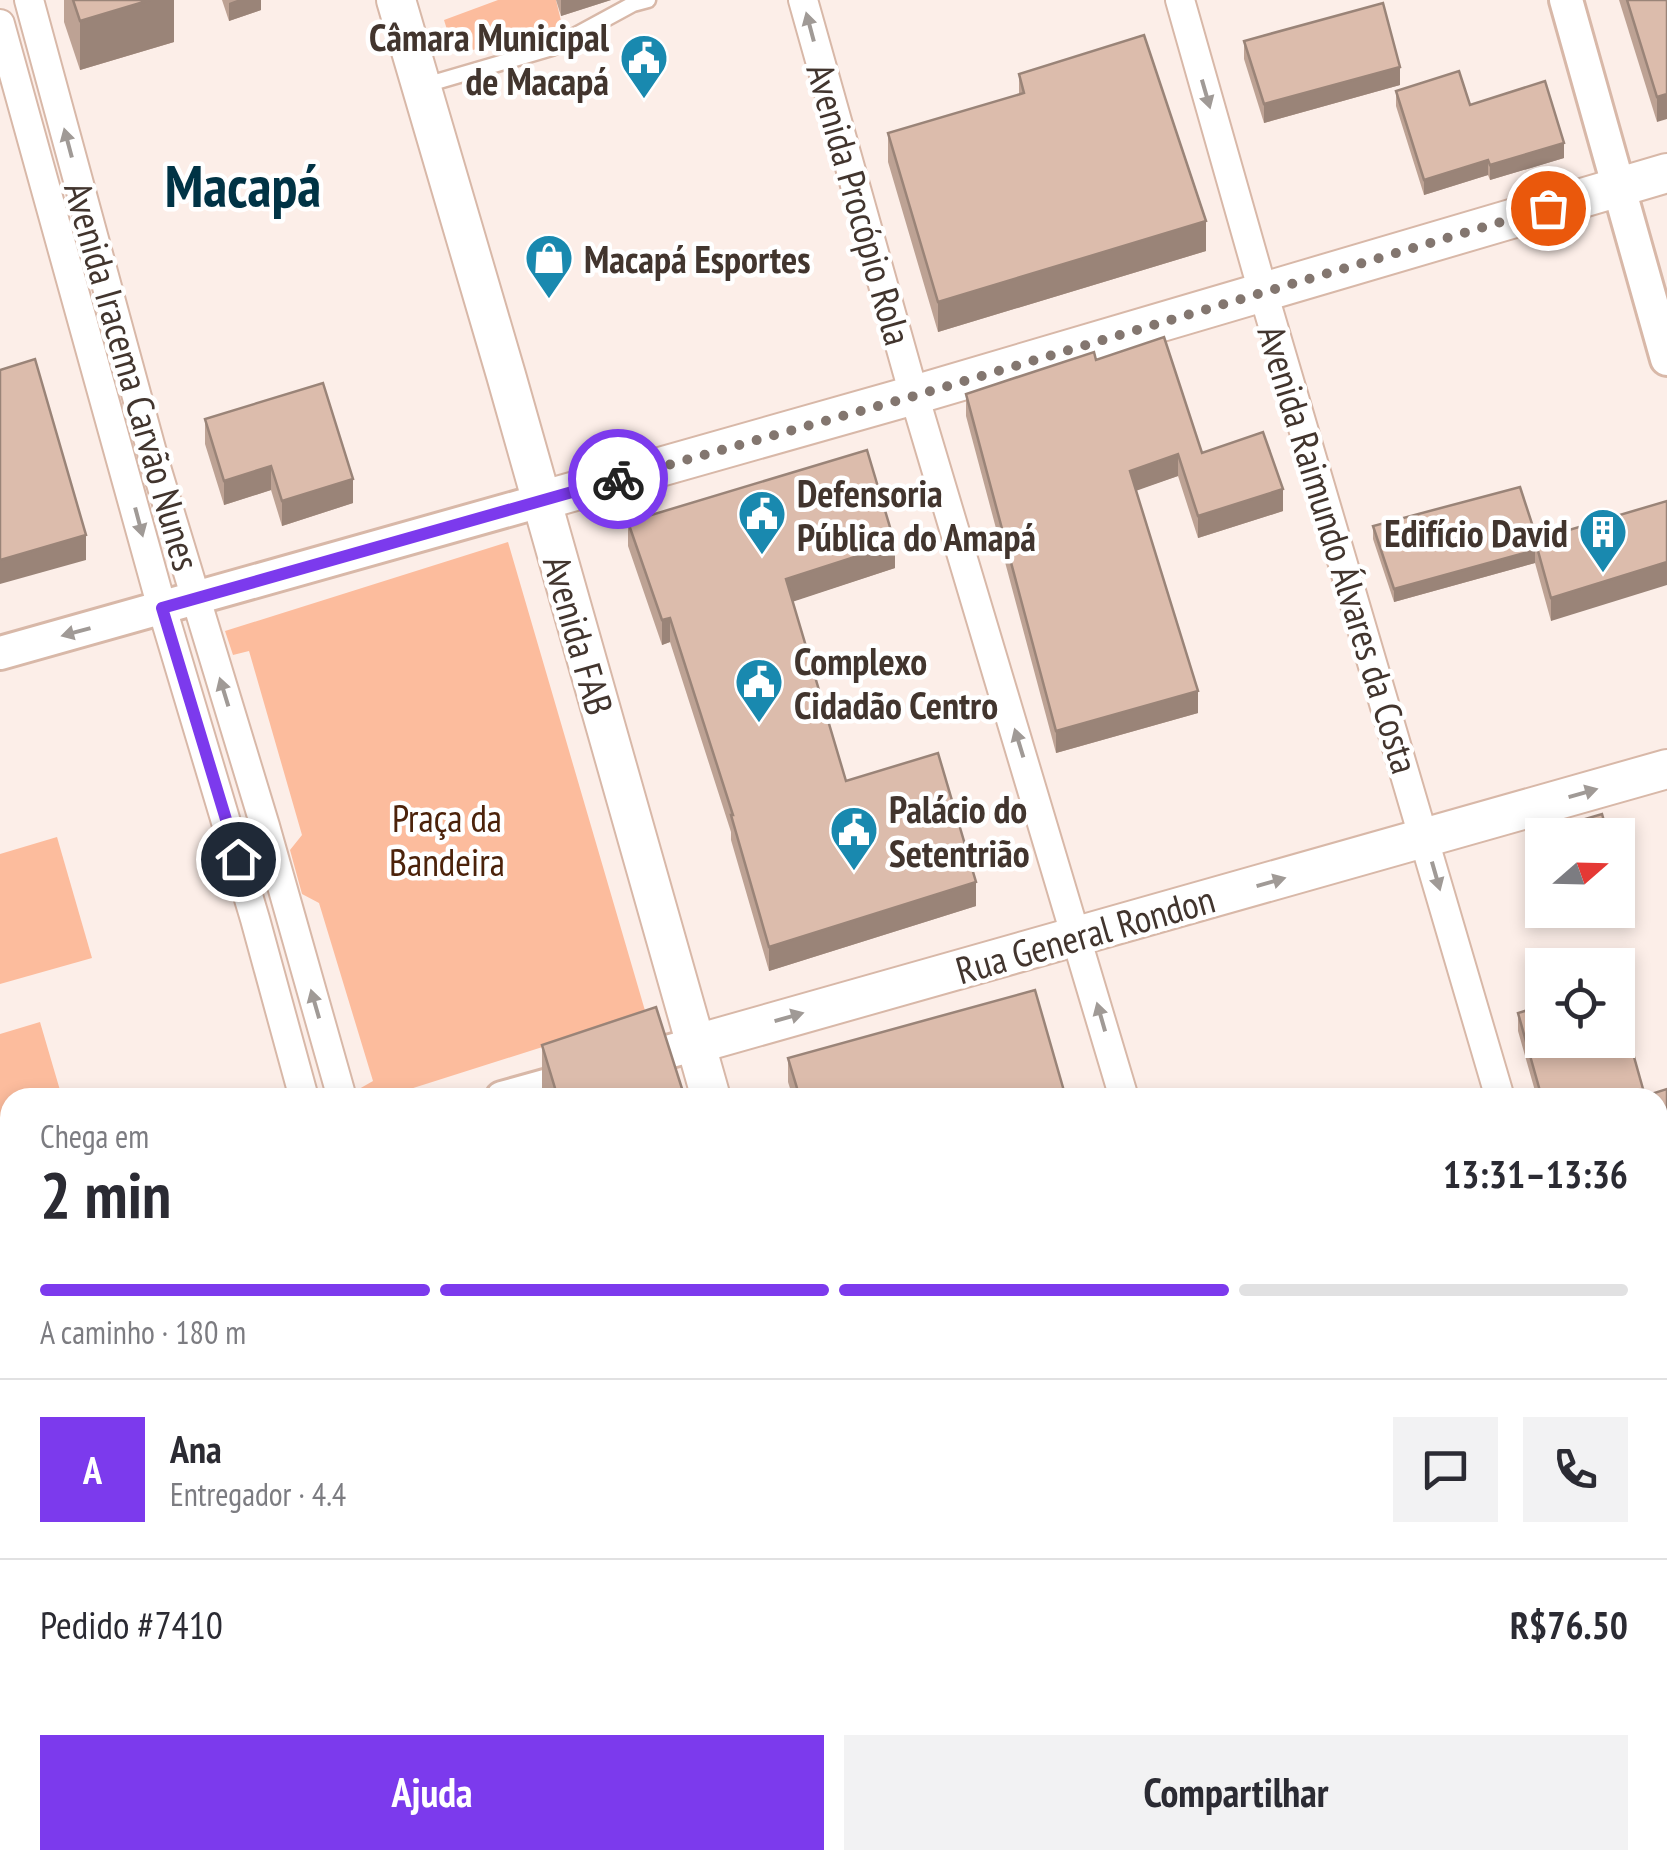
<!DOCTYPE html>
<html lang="pt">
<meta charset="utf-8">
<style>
:root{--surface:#fff;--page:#f2f2f3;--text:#2b2b33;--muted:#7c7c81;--line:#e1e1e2;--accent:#7c3aed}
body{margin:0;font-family:"PT Sans Narrow",sans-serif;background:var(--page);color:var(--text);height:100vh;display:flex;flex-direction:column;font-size:38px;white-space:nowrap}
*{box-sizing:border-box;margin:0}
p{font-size:32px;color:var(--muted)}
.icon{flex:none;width:55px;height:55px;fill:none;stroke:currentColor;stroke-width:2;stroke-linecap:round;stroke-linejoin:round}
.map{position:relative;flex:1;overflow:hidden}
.sheet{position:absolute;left:0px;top:1088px;width:1668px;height:782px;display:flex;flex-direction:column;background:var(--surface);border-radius:30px 30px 0 0;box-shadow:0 5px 15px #0003}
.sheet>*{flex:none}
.needle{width:65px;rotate:70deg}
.buttons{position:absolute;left:1525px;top:818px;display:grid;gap:20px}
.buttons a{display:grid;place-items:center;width:110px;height:110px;border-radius:0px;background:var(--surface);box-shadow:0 5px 15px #0003;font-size:50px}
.pin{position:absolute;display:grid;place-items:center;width:85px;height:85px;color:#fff;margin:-42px;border:5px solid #fff;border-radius:50%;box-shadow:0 2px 10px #0007}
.courier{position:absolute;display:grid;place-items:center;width:100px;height:100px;margin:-50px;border:8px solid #7c3aed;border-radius:50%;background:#fff;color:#222;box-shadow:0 2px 12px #0007}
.head em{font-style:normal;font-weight:600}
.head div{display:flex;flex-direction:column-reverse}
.head{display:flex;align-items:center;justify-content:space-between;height:170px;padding:0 40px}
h1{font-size:65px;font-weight:600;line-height:75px}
.bar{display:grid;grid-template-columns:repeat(4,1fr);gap:15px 10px;align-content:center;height:120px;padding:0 40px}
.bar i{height:12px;border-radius:8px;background:var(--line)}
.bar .active{background:var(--accent)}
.bar p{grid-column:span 4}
.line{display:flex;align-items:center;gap:25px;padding:0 40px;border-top:2px solid var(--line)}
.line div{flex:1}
.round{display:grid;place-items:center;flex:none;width:105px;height:105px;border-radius:0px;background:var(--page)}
.primary-button{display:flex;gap:20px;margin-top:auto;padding:20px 40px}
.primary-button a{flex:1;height:115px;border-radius:0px;background:var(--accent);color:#fff;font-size:40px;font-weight:600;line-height:115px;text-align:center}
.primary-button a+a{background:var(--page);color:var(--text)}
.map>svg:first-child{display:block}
</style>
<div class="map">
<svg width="1667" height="1869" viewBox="0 0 1667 1869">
<rect width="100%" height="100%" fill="#fceee8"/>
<!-- green -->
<g fill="#fcbc9d">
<polygon points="498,0 556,0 562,25 455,55 444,20"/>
<polygon points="508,542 646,1014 385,1097 363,1097 359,1089 373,1081 319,903 302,894 290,850 302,835 249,651 233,655 225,631"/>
<polygon points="57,837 92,958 0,984 0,854"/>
<polygon points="40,1022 62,1097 10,1098 10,1169 0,1172 0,1034"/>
</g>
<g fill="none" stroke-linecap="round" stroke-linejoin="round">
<!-- service casing -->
<g stroke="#d8b8a8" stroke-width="19">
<polyline id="service" points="422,86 552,48 633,4 648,0"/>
</g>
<!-- minor casing -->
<g stroke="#d8b8a8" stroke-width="32">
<g id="minor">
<polyline points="29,0 156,467 265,826 342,1098"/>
<polyline points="803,0 914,395 1124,1098"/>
<polyline points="1180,0 1263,292 1500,1098"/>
<polyline points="0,24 162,608 255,919 304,1098"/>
<polyline points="0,1246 10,1281"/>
<polyline points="1658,1640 1667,1673"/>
<polyline points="175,1860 178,1869"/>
<polyline points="520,1860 523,1869"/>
<polyline points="563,1860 566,1869"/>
<polyline points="961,1869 991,1860"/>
</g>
</g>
<!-- tertiary casing -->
<g stroke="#d8b8a8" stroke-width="38">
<g id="tertiary">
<polyline points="1566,0 1667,359"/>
<polyline points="0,653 540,501"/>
<polyline points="502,1098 696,1044"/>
<polyline points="0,1234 10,1231"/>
</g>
</g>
<!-- secondary casing -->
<g stroke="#d8b8a8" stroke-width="42">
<g id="secondary">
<polyline points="396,0 506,375 711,1098"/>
<polyline points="540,501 914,395 1667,173"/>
<polyline points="696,1044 1667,769"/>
<polyline points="929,1860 932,1869"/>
</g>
</g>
<!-- service -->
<use href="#service" stroke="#fff" stroke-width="14"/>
<!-- minor -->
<use href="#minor" stroke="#fff" stroke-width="28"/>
<!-- tertiary -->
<use href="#tertiary" stroke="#fff" stroke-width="32"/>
<!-- secondary -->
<use href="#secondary" stroke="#fff" stroke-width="38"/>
</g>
<!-- wall -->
<g fill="#bda294">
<polygon points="64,0 174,0 174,42 80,70 64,22"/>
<polygon points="222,0 261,0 261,10 229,21"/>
<polygon points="556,0 611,0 561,16"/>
<polygon points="1619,0 1667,0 1657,122"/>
<polygon points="1244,41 1400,85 1264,123 1244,59"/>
<polygon points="1019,74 1206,251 938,332 888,162 888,133 1019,95"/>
<polygon points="1396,91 1470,105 1564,158 1490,180 1488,175 1424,195 1396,106"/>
<polygon points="1096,360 1202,453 1283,511 1198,538 1178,476 1136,490 1198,713 1056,753 966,416 966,394"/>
<polygon points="205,419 353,503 282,526 271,490 224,505 205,444"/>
<polygon points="1667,501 1551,621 1535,563 1394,602 1373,539 1373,526 1537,539"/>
<polygon points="628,522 895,568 793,601 846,781 976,906 769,971 731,840 731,832 670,642 662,645 628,546"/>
<polygon points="1518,1013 1645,1096 1667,1089 1667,1169 1658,1172 1658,1098 1537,1098 1518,1031"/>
<polygon points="542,1045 685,1098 542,1098"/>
<polygon points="788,1058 1066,1098 793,1098 788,1082"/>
<polygon points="1667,1449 1667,1528 1663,1529 1658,1512 1658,1452"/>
</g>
<!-- shaded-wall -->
<g fill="#9a8478">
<polygon points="150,0 174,0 174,42 80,70 80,21"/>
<polygon points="237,0 261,0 261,10 229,21 229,3"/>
<polygon points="561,0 611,0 561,16"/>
<polygon points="1400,67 1400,85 1264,123 1264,104"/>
<polygon points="1667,94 1667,119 1657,122 1657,97"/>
<polygon points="1564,143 1564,158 1490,180 1490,165"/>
<polygon points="1488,160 1488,175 1424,195 1424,180"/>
<polygon points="1206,221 1206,251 938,332 938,302"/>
<polygon points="1178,454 1178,476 1130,493 1130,471"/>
<polygon points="271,466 271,490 224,505 224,481"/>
<polygon points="353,479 353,503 282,526 282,501"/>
<polygon points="1283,489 1283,511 1198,538 1198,516"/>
<polygon points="86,535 86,560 0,584 0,560"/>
<polygon points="895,544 895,568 786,604 786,579"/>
<polygon points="1535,550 1535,563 1394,602 1394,589"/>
<polygon points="1667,562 1667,585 1551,621 1551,598"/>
<polygon points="670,618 670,642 662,645 662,620"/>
<polygon points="1198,691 1198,713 1056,753 1056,731"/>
<polygon points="1621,879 1621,898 1618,899 1618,881"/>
<polygon points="976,882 976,906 769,971 769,947"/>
<polygon points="1667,1151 1667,1169 1658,1172 1658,1154"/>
<polygon points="1667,1509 1667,1528 1663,1529 1663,1511"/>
<polygon points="10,1745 10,1766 0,1769 0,1748"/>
</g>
<!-- building -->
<g fill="#dcbcac" stroke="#9a8478" stroke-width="2.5">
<polygon points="73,0 150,0 80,21"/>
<polygon points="1627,0 1667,0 1667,94 1657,97"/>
<polygon points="1383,3 1400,67 1264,104 1244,41"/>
<polygon points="1144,35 1206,221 938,302 888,133 1024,93 1019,74"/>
<polygon points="1459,71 1470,105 1545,81 1564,143 1490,165 1488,160 1424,180 1396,91"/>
<polygon points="1164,337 1202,453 1263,432 1283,489 1198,516 1178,454 1130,471 1198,691 1056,731 966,394 1094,352 1096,360"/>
<polygon points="35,359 86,535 0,560 0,370"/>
<polygon points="323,383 353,479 282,501 271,466 224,481 205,419"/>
<polygon points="867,450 895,544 786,579 846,781 938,753 976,882 769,947 731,815 733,815 670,618 662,620 628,522"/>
<polygon points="1520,487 1537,539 1535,540 1535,550 1394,589 1373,526"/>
<polygon points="1667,501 1667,562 1551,598 1535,540"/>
<polygon points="1602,814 1608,835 1545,835 1544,831"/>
<polygon points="1035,990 1066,1098 800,1098 788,1058"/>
<polygon points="1618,1000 1645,1096 1667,1089 1667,1151 1658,1154 1658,1098 1542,1098 1518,1013 1542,1006 1542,1040 1618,1040"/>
<polygon points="656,1007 685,1098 558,1098 542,1045"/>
<polygon points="1667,1449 1667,1509 1663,1511 1658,1494 1658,1452"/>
<polygon points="10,1624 10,1745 0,1748 0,1627"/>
</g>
<!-- one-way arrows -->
<defs><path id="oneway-solid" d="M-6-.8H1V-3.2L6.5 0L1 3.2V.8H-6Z" transform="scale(2.5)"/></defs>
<g fill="#a09a96">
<use href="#oneway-solid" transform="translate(810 27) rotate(-105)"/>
<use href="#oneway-solid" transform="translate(1206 94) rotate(74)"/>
<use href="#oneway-solid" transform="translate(68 143) rotate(-105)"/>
<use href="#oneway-solid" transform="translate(139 522) rotate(75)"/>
<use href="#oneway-solid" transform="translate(76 632) rotate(165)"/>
<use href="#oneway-solid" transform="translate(224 692) rotate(-107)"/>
<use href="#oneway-solid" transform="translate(1019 743) rotate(-107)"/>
<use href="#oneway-solid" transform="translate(1583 793) rotate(-16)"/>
<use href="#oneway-solid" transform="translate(1436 876) rotate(74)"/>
<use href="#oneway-solid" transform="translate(1271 882) rotate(-16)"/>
<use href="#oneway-solid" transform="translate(315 1004) rotate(-106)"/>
<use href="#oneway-solid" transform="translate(789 1017) rotate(-16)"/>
<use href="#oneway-solid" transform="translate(1101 1017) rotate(-106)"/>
</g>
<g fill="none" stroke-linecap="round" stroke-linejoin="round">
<!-- done -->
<polyline stroke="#83766f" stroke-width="10" stroke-dasharray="0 18" points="618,479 914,396 1548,208"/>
<!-- route -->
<polyline stroke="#7c3aed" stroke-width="12" points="238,859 162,608 618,479"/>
</g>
<!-- icons -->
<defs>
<g id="civic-pin" transform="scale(2.5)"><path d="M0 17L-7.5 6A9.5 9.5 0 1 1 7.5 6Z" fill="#1989af" stroke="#fff"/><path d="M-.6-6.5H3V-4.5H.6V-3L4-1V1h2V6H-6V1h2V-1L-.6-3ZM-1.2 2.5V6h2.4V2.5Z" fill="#fff"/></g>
<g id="shop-pin" transform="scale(2.5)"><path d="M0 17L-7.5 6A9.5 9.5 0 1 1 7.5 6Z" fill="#1989af" stroke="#fff"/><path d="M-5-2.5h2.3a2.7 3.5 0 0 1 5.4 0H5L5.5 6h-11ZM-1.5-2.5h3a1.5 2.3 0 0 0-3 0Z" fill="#fff"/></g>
<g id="building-pin" transform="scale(2.5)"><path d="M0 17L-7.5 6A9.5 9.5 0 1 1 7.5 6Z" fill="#1989af" stroke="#fff"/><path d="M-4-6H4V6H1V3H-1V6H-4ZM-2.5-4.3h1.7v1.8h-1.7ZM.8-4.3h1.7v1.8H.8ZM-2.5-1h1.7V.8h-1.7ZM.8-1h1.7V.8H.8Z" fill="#fff"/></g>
</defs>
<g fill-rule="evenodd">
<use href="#civic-pin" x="644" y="58"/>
<use href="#shop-pin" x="549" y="258"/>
<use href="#civic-pin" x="762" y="514"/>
<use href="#building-pin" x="1603" y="532"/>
<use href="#civic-pin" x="759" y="682"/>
<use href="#civic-pin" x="854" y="830"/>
</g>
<g text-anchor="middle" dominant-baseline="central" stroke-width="9" stroke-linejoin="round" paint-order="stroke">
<!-- poi labels -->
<g font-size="38" font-weight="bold" fill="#42352e" stroke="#fff" text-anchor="start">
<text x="609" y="36" text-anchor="end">Câmara Municipal<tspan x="609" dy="44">de Macapá</tspan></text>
<text x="584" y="258">Macapá Esportes</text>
<text x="797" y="492">Defensoria<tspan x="797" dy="44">Pública do Amapá</tspan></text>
<text x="1568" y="532" text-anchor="end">Edifício David</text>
<text x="794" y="660">Complexo<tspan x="794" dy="44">Cidadão Centro</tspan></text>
<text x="889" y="808">Palácio do<tspan x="889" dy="44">Setentrião</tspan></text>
</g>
<!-- street labels -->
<g font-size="38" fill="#42352e" stroke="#fff">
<text transform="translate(860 204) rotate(74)">Avenida Procópio Rola</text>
<text transform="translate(133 376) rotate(74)">Avenida Iracema Carvão Nunes</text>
<text transform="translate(1339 549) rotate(73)">Avenida Raimundo Álvares da Costa</text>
<text transform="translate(579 635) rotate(74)">Avenida FAB</text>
<text transform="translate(1085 934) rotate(-16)">Rua General Rondon</text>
</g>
<!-- park labels -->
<g font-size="38" fill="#4c220a" stroke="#fff">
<text x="447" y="817">Praça da<tspan x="447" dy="44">Bandeira</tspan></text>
</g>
<!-- town labels -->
<g font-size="58" font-weight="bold" fill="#003345" stroke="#fff">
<text x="243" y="185">Macapá</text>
</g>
</g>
</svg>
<div class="buttons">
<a><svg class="needle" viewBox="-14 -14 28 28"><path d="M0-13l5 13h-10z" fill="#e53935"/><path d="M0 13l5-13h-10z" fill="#7c7c81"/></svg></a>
<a><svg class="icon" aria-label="locate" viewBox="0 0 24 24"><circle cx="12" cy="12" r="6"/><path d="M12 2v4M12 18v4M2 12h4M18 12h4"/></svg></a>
</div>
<div class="pin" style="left:1548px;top:208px;background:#ea580c"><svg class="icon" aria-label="bag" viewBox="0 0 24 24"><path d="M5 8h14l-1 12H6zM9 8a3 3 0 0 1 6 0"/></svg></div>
<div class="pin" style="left:238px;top:859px;background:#1f2937"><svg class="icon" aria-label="home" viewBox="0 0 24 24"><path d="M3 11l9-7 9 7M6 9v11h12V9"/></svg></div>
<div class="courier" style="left:618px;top:479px"><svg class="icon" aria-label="bike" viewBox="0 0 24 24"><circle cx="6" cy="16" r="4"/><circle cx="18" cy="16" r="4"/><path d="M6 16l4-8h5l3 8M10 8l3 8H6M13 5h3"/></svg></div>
<section class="sheet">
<div class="head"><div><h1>2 min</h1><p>Chega em</p></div><em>13:31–13:36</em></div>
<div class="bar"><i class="active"></i><i class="active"></i><i class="active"></i><i></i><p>A caminho · 180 m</p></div>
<div class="line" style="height:180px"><b class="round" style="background:var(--accent);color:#fff">A</b><div><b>Ana</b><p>Entregador · 4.4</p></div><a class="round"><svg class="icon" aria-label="chat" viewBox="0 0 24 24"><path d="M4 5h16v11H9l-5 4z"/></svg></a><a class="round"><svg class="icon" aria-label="phone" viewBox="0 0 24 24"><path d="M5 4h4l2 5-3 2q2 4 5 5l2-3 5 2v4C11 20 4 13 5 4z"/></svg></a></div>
<div class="line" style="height:130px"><div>Pedido #7410</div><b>R$76.50</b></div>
<div class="primary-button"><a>Ajuda</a><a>Compartilhar</a></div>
</section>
</div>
